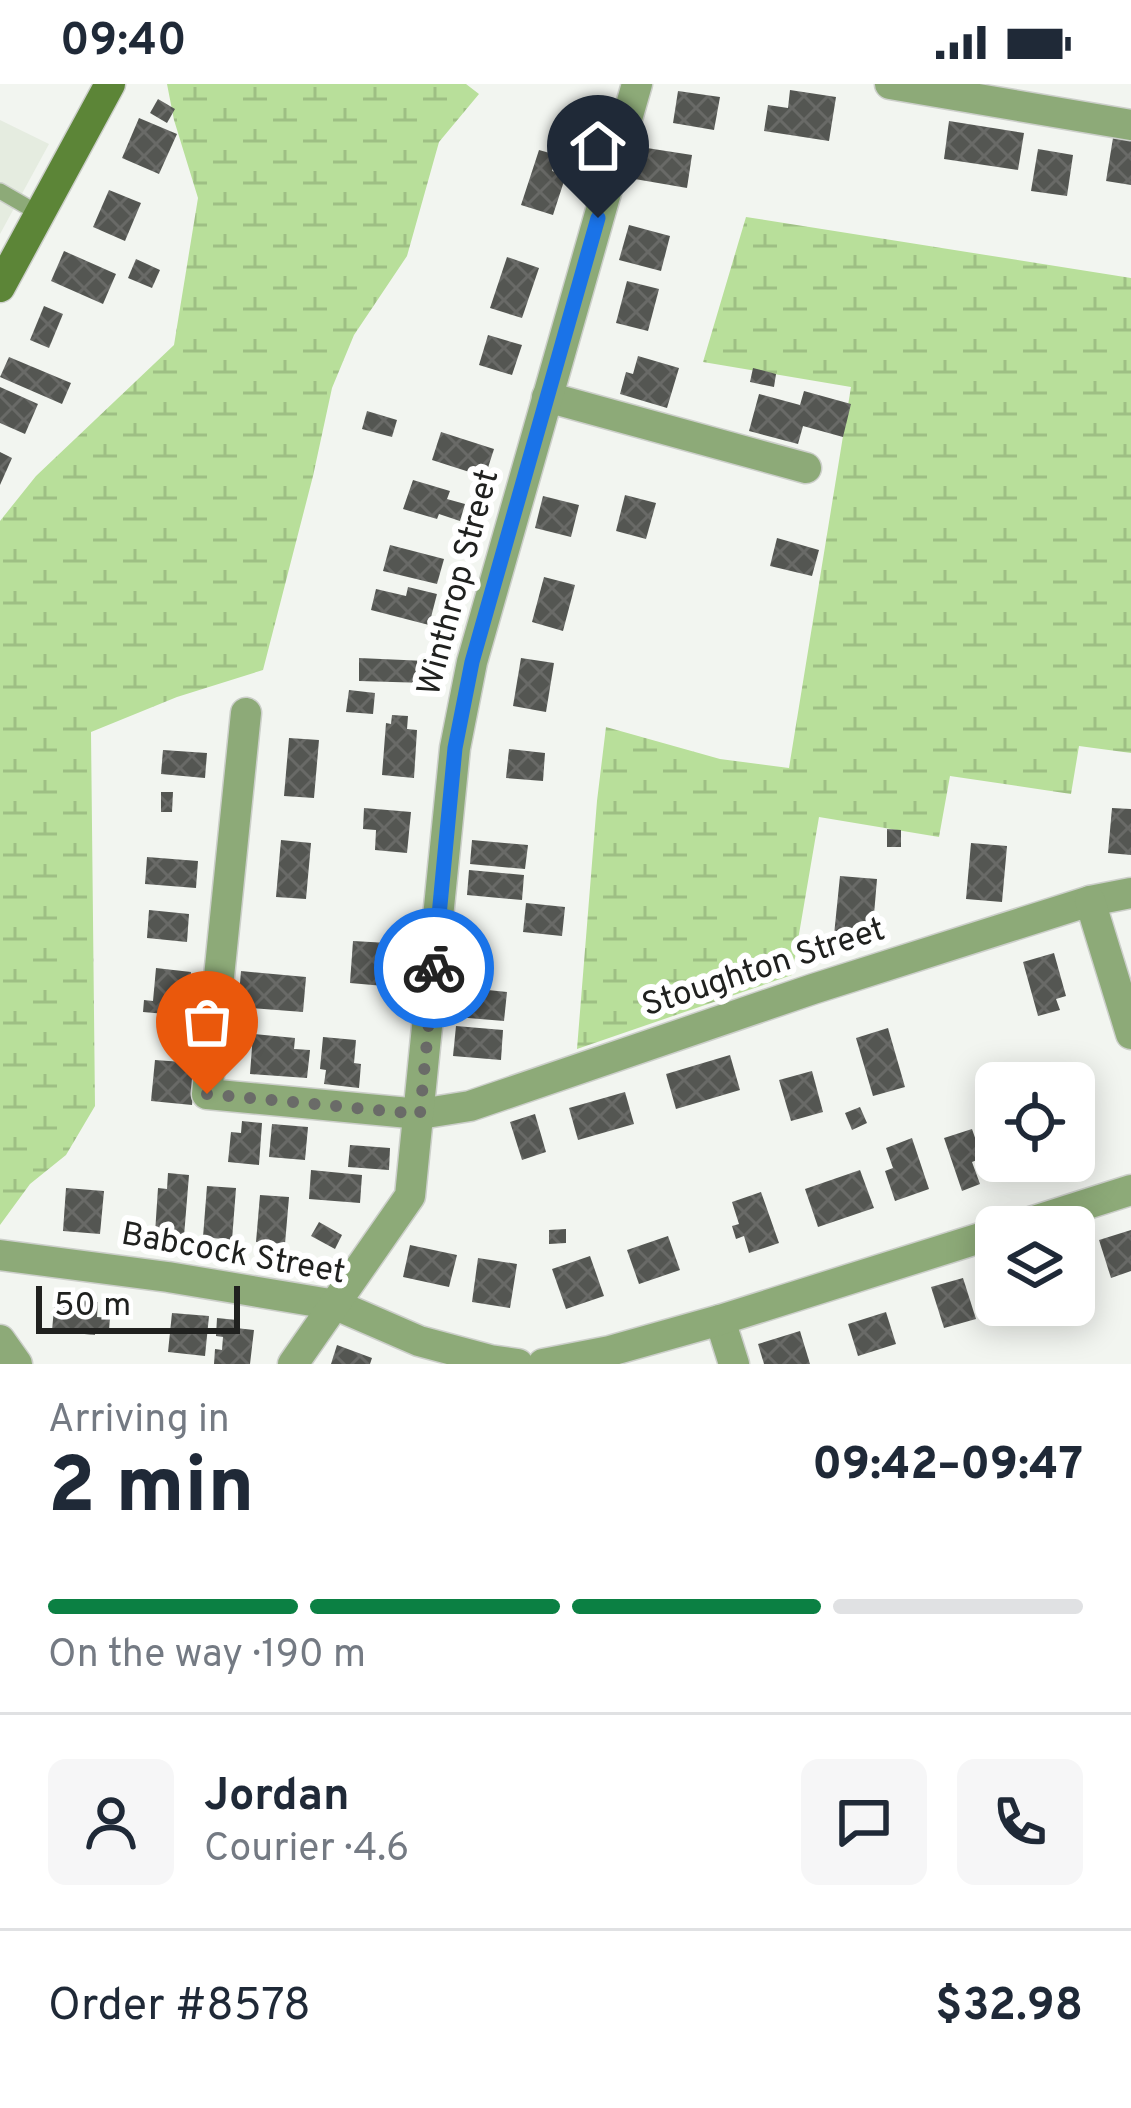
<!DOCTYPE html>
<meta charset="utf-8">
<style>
:root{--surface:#fff;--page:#f6f6f7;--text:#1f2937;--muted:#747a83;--line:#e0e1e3;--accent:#0b8043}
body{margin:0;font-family:Overpass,sans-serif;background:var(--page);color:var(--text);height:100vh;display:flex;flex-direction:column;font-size:45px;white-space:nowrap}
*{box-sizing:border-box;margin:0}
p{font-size:39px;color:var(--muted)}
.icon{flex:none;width:66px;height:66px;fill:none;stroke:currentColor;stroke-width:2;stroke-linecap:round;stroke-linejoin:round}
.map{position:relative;height:1280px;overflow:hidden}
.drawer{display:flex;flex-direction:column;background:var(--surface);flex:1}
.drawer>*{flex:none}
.buttons{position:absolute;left:975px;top:978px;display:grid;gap:24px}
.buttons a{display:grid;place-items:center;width:120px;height:120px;border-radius:18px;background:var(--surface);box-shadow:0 6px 30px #0003;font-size:60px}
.scale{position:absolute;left:36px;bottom:30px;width:204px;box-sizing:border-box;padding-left:12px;border:6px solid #20211f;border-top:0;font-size:33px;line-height:42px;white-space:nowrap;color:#20211f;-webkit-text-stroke:9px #fff;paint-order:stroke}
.pin{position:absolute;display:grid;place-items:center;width:102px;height:102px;color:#fff;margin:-123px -51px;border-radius:50% 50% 50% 0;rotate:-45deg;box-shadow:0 0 12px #0007}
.pin .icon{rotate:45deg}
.courier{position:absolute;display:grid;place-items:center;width:120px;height:120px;margin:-60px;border:9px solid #1a73e8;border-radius:50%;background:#fff;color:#222;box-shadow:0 3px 15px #0007}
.summary em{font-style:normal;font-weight:800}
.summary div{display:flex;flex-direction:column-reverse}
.summary{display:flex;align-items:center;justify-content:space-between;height:204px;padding:0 48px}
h1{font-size:78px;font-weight:800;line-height:90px}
.bar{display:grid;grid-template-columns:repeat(4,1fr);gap:18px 12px;align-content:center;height:144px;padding:0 48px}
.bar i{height:15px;border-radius:9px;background:var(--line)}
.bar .current{background:var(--accent)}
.bar p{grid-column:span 4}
.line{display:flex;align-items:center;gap:30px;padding:0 48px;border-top:3px solid var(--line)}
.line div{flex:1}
.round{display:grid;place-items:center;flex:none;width:126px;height:126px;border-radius:18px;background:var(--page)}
.status{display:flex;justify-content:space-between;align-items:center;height:84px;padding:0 60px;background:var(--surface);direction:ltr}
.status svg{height:33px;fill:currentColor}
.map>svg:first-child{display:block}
</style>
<div class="status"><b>09:40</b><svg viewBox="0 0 49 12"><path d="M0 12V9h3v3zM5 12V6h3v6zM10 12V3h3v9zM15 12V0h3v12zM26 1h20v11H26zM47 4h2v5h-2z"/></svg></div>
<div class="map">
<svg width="1131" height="1280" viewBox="0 0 1131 1280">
<defs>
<pattern id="wetland-marsh" width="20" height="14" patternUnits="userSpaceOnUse" patternTransform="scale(3)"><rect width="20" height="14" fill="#b8df9a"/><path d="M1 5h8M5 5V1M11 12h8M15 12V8" fill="none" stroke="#9ebf84"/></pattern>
<pattern id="building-cross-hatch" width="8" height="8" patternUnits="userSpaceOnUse" patternTransform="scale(3)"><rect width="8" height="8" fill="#545652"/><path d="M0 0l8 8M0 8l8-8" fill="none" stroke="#696a67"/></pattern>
</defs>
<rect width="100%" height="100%" fill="#f2f5f0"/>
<!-- built -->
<polygon fill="#e5ece0" points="0,36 49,60 0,150"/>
<!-- wetland -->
<g fill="url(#wetland-marsh)">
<polygon points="167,0 466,0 479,10 439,58 407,172 354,251 332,304 313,392 263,586 177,613 91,648 95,1022 66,1071 30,1100 0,1141 0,437 36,392 174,261 198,114 174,36"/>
<polygon points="746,133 1131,194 1131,669 1079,662 1071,710 950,692 939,753 819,733 792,891 577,965 597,717 606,643 720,675 789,684 851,303 703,278"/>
</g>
<!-- building -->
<g fill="url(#building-cross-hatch)">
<polygon points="790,6 836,13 829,57 764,47 768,21 788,24"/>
<polygon points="678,7 720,13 714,46 673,39"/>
<polygon points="158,15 175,25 167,39 150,29"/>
<polygon points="139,34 177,50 159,90 122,74"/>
<polygon points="949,37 1024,49 1018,86 944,75"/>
<polygon points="1113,54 1131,56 1131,101 1106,97"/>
<polygon points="634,62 692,71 687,104 629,94"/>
<polygon points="1038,65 1073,71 1067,112 1031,107"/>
<polygon points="539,66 557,71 552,87 566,91 553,131 521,121"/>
<polygon points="109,106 141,119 125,157 93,143"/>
<polygon points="629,141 670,152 661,187 619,176"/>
<polygon points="64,167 116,190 103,220 51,197"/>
<polygon points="507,173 539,184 522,234 490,224"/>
<polygon points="136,175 160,186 152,204 128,194"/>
<polygon points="627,197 659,205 648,247 616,239"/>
<polygon points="44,222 63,230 49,264 30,256"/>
<polygon points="488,251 522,261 512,291 479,281"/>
<polygon points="638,272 679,284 667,324 620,310 626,288 633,290"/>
<polygon points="9,273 71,299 62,320 0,293"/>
<polygon points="753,284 776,290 774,303 750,298"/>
<polygon points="0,303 38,320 25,350 0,339"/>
<polygon points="804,307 851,320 843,353 803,342 798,360 749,347 759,310 800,321"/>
<polygon points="367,327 397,336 392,353 362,345"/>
<polygon points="441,348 494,365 485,393 432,376"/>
<polygon points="0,368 12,374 0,401"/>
<polygon points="413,396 450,407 447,415 465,420 460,437 439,430 437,435 403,425"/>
<polygon points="625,411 656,419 646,455 616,447"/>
<polygon points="543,412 579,421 571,453 535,444"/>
<polygon points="777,454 819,466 812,492 770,482"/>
<polygon points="390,461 444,475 437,500 383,487"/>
<polygon points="544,493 575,501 563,547 532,538"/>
<polygon points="408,503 437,510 429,541 371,526 376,505 406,512"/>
<polygon points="359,574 426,577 426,599 359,597"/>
<polygon points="521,574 554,579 546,628 513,622"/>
<polygon points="349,606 375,609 373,630 346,628"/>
<polygon points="392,631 408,632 407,645 417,646 414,694 382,691 386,639 391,640"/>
<polygon points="289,654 319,656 314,714 284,712"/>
<polygon points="509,665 545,669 543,697 506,694"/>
<polygon points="163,666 207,669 205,694 161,690"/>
<polygon points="161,708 173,708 172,728 161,728"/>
<polygon points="364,724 411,728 407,769 375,766 376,746 363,745"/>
<polygon points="1112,724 1131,725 1131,771 1108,769"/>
<polygon points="887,745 901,746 901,763 887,763"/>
<polygon points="281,756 311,759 306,815 276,813"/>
<polygon points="472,756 528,761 525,785 470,780"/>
<polygon points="971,759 1007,762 1002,818 966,815"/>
<polygon points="147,773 198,777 196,804 145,800"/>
<polygon points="469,786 524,791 522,816 467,811"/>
<polygon points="840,792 877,795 872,854 834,851"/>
<polygon points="526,819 565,823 562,852 523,848"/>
<polygon points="149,826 189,830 187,858 147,854"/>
<polygon points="353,857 388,859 384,902 350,899"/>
<polygon points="1054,869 1066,912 1056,915 1060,926 1038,932 1023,878"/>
<polygon points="156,884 191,888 188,932 143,928 144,916 153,917"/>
<polygon points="241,887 306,893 303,928 238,923"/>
<polygon points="459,903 507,908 504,937 456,933"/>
<polygon points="456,942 503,946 501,976 453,972"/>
<polygon points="888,944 905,1003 873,1012 856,954"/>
<polygon points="253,950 295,954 294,965 310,966 307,994 250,990"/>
<polygon points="323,953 356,956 354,979 361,980 359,1004 324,1000 326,986 320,985"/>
<polygon points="730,971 740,1006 676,1025 666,990"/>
<polygon points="155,976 196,979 192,1021 151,1017"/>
<polygon points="812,987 823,1028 791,1037 779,996"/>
<polygon points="625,1008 634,1040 578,1056 569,1024"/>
<polygon points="860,1023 867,1039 852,1046 845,1029"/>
<polygon points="535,1030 546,1068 522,1076 510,1038"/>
<polygon points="242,1037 262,1039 259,1081 228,1078 231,1048 241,1049"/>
<polygon points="272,1040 308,1043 305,1076 269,1073"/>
<polygon points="972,1045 982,1074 972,1078 980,1100 962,1107 944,1054"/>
<polygon points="912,1054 929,1105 895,1117 885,1087 893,1084 886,1064"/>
<polygon points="350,1061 390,1064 389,1086 348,1083"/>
<polygon points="311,1086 362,1091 360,1119 309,1115"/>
<polygon points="860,1086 874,1124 818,1143 805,1105"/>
<polygon points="168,1089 189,1091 184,1152 155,1149 158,1104 167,1105"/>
<polygon points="207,1102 236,1104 232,1156 203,1153"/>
<polygon points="66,1104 104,1107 100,1150 63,1147"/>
<polygon points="761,1108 779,1159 749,1169 744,1152 736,1155 732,1142 739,1140 732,1118"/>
<polygon points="260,1111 289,1113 285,1160 256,1158"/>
<polygon points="319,1138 342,1151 335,1165 311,1152"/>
<polygon points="566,1145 566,1159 549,1160 549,1146"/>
<polygon points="1131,1146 1131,1187 1111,1194 1099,1156"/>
<polygon points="668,1152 680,1186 639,1200 627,1166"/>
<polygon points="410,1161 457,1171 449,1203 403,1193"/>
<polygon points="590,1172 604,1212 566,1225 552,1185"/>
<polygon points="478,1174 517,1180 510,1224 472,1218"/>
<polygon points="996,1183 996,1221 1016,1221 1018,1229 991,1237 976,1189"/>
<polygon points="963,1194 976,1235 944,1244 931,1203"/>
<polygon points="55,1213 98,1218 97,1233 110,1234 109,1246 95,1245 95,1251 52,1247"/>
<polygon points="886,1228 896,1260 858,1272 848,1240"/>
<polygon points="172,1229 209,1232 205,1272 168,1268"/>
<polygon points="217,1234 237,1236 236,1244 254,1246 250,1280 214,1280 215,1265 222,1266 223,1253 216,1252"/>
<polygon points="800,1247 810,1280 764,1280 758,1260"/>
<polygon points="337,1261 372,1274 370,1280 331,1280"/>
</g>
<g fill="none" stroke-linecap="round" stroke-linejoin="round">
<!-- lane casing -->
<g stroke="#cccfca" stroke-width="18">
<polyline id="lane" points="0,107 38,129"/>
</g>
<!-- street casing -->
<g stroke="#cccfca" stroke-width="33">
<g id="street">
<polyline points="890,0 1131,41"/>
<polyline points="547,313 806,384"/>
<polyline points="246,629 207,1010 420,1030 470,1022 813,905 1090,817 1131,809"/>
<polyline points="1090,817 1131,950"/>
<polyline points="1015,1143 1131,1106"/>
<polyline points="0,1171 168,1193 336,1221 419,1257 490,1276 518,1280"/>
<polyline points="720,1236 734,1280"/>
<polyline points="0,1256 17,1280"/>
<polyline points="293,1280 410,1112 455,664 472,578 637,0"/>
<polyline points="543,1280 610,1267 720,1236 996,1149"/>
</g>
</g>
<!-- secondary casing -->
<g stroke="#cccfca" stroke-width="33">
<polyline id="secondary" points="0,203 110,0"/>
</g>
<!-- lane -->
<use href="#lane" stroke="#8daa78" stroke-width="15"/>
<!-- street -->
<use href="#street" stroke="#8daa78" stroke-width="30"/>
<!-- secondary -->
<use href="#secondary" stroke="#5c8537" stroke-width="30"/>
</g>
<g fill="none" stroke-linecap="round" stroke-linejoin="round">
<!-- done -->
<polyline stroke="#6a6b68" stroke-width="12" stroke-dasharray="0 21.6" points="207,1010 420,1030 434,884"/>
<!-- route -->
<polyline stroke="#1a73e8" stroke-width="15" points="434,884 455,664 472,578 598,134"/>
</g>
<g text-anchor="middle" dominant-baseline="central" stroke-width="12" stroke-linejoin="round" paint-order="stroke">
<!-- street labels -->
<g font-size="33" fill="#20211f" stroke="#fff">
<text transform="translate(460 499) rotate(-75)">Winthrop Street</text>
<text transform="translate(764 885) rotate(-18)">Stoughton Street</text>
<text transform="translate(233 1171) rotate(10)">Babcock Street</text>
</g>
</g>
</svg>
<div class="buttons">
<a><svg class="icon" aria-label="locate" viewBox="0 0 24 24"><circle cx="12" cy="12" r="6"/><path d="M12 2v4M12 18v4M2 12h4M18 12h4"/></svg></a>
<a><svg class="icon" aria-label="layers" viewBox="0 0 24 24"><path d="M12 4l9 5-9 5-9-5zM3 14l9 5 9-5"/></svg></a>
</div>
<div class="scale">50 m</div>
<div class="pin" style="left:207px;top:1010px;background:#ea580c"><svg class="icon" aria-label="bag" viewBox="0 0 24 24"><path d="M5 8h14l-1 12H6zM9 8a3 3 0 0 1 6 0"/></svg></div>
<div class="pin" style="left:598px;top:134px;background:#1f2937"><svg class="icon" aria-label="home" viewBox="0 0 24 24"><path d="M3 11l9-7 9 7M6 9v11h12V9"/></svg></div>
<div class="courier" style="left:434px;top:884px"><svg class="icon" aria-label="bike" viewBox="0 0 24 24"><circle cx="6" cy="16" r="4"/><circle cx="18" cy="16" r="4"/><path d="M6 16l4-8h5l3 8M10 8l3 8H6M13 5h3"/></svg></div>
</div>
<section class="drawer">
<div class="summary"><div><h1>2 min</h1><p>Arriving in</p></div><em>09:42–09:47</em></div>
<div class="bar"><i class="current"></i><i class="current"></i><i class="current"></i><i></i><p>On the way · 190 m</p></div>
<div class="line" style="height:216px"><a class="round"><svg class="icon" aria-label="person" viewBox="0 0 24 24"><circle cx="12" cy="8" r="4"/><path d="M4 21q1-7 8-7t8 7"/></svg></a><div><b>Jordan</b><p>Courier · 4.6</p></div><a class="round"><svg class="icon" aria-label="chat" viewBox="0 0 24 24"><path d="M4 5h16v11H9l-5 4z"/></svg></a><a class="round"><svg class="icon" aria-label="phone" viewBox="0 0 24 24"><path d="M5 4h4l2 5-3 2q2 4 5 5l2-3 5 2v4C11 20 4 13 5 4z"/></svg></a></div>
<div class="line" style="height:156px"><div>Order #8578</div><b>$32.98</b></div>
</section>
